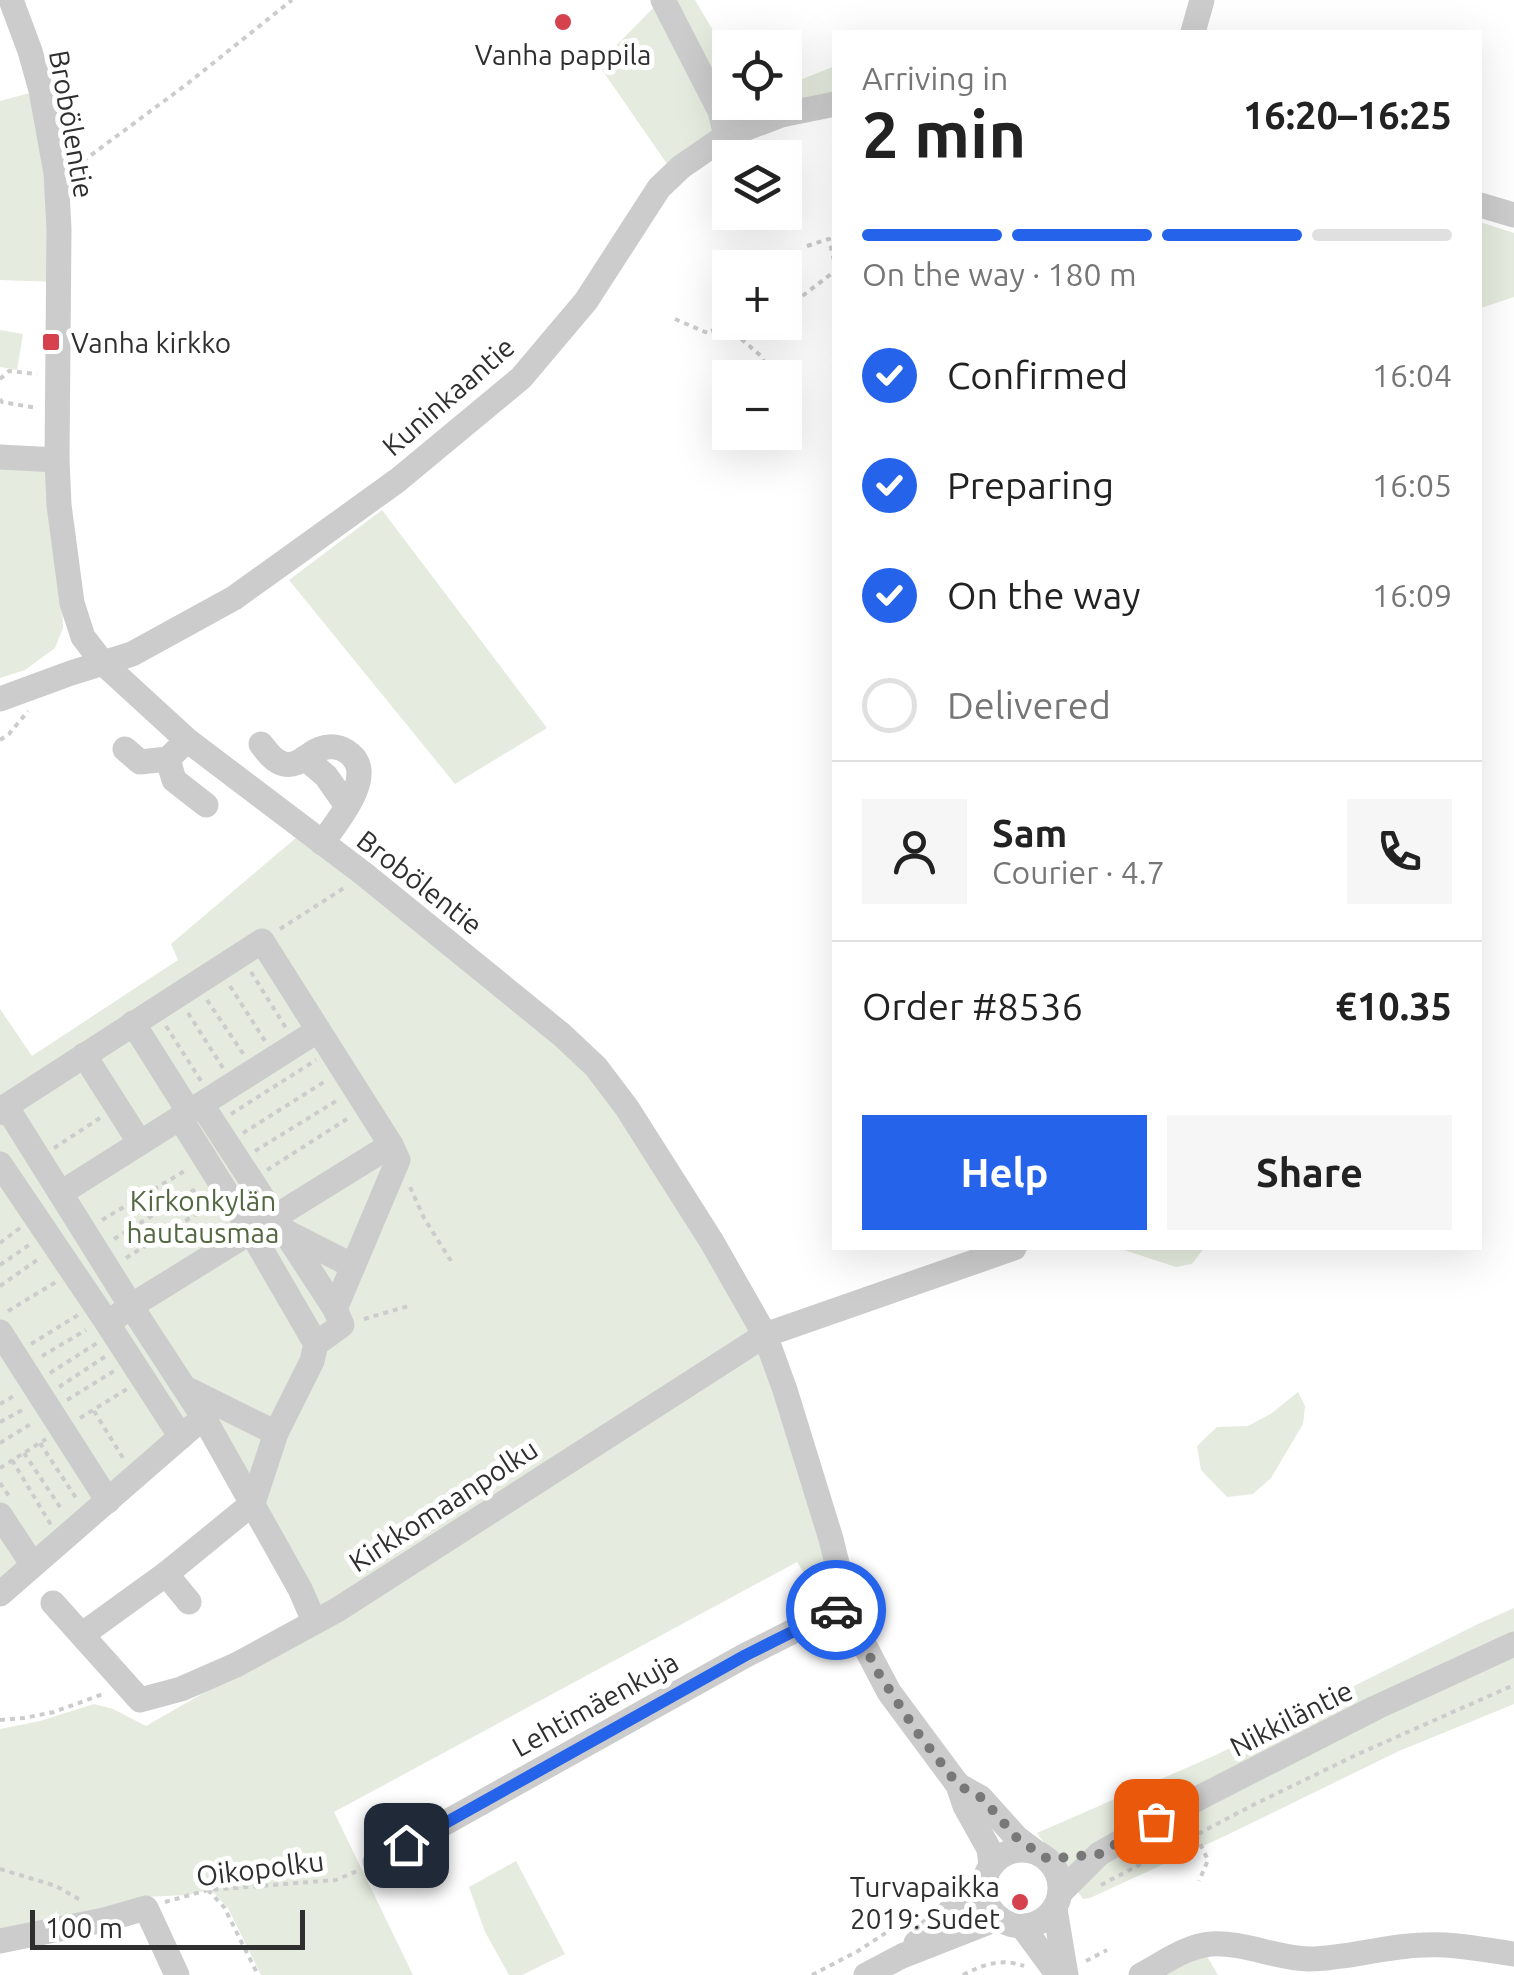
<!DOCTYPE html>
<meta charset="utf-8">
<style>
:root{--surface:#fff;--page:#f6f6f6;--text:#222;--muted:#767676;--line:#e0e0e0;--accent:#2563eb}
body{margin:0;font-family:Ubuntu,sans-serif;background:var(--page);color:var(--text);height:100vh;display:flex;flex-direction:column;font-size:38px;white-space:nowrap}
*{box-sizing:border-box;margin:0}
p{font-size:32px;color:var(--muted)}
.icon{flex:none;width:55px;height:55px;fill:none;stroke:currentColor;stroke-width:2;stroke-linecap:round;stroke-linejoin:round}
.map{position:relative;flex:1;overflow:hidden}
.details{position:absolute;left:832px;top:30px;width:650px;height:1220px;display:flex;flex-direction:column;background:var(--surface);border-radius:0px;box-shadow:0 10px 40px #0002}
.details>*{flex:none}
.buttons{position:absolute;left:712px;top:30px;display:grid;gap:20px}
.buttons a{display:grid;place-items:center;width:90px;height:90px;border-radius:0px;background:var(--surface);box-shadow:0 10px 40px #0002;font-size:50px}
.scale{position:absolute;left:30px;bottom:25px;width:275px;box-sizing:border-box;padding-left:10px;border:5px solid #2f2f2f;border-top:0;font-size:28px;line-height:35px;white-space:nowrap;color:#2f2f2f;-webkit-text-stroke:8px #fff;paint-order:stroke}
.pin{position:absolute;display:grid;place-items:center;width:85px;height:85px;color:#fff;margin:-42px;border-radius:20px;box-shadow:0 5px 15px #0006}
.courier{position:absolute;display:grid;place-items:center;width:100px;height:100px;margin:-50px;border:8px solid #2563eb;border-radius:50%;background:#fff;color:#222;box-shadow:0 2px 12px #0007}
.headline em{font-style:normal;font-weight:600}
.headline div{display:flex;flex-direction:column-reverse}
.headline{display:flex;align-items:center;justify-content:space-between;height:170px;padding:0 30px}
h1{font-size:65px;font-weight:600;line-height:75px}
.bar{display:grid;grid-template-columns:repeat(4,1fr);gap:15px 10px;align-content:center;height:120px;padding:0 30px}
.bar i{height:12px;border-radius:8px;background:var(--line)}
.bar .active{background:var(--accent)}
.bar p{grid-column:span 4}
.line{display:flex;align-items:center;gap:25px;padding:0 30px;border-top:2px solid var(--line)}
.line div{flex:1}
.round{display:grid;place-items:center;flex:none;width:105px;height:105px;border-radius:0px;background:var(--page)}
ol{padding:0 30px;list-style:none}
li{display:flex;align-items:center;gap:30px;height:110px}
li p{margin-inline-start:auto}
li .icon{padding:10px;border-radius:50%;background:var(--accent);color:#fff;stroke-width:4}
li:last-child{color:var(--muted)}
li i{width:55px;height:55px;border:5px solid var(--line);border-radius:50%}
.button{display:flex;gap:20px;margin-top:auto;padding:20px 30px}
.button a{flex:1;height:115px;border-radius:0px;background:var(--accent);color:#fff;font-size:40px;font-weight:600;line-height:115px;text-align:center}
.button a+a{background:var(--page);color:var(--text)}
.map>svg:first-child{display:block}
</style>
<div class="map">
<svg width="1514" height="1975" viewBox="0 0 1514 1975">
<rect width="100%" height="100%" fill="#fff"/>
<!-- green -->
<g fill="#e5ebde">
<polygon points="661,0 695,0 730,59 730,102 785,102 785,86 835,66 835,104 820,105 674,174 598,64"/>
<polygon points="41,90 59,282 0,280 0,101"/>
<polygon points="1480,222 1514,233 1514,297 1481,308"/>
<polygon points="0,330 23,334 17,370 0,367"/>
<polygon points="0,460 48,466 62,592 63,628 55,648 25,670 0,678"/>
<polygon points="382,510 547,728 455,784 289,580"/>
<polygon points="297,837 596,1067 765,1335 847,1604 830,1613 797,1562 334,1812 413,1975 261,1975 228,1908 213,1892 208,1890 188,1895 144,1897 109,1910 0,1933 0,1729 40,1721 94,1704 113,1709 146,1726 318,1627 201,1423 0,1603 0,1009 32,1056 178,960 171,944"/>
<polygon points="1118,1248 1204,1248 1192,1264 1176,1267"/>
<polygon points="1298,1392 1305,1406 1303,1424 1271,1478 1253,1494 1227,1497 1201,1470 1197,1446 1217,1427 1248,1426 1272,1413"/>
<polygon points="1514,1608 1514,1704 1399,1751 1227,1835 1090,1898 1083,1899 1037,1833 1216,1755 1478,1624"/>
<polygon points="516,1861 565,1954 522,1975 509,1975 485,1932 469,1887"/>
<polygon points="1201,1946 1218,1975 1151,1975"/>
</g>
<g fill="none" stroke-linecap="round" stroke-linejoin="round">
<!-- path -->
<g stroke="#ccc" stroke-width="4" stroke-dasharray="5 5" stroke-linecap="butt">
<polyline points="753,145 760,158"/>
<polyline points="75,167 187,84 292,0"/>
<polyline points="785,185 798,202"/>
<polyline points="807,246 829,239 835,265"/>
<polyline points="785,305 797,300 835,271"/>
<polyline points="675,319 705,332 739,337 761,356 772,378"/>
<polyline points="711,331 740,322"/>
<polyline points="0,379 9,371 37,374"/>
<polyline points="0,399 2,402 37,408"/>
<polyline points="785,404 799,433"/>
<polyline points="0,740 9,734 28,711"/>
<polyline points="280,929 344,888"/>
<polyline points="251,972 286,1028"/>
<polyline points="230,986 265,1041"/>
<polyline points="207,1000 244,1055"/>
<polyline points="188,1013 223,1068"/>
<polyline points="166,1026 201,1081"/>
<polyline points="231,1114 316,1060"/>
<polyline points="243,1133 324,1082"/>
<polyline points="54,1148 100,1118"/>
<polyline points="255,1151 336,1101"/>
<polyline points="267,1170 347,1119"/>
<polyline points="410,1187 424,1218 451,1261"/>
<polyline points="102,1220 188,1169"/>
<polyline points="114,1239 199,1187"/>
<polyline points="0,1243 20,1228"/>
<polyline points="126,1258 211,1205"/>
<polyline points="0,1265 29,1245"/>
<polyline points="0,1286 37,1260"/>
<polyline points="8,1311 56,1282"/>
<polyline points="364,1319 412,1305"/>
<polyline points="31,1344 78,1315"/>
<polyline points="42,1356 86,1330"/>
<polyline points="50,1373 97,1343"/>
<polyline points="59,1387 106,1356"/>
<polyline points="67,1400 114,1371"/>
<polyline points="0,1404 17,1394"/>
<polyline points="94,1411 123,1458"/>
<polyline points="80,1418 127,1389"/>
<polyline points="0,1422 26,1408"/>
<polyline points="0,1443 34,1422"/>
<polyline points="40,1443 76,1498"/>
<polyline points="24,1453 62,1510"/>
<polyline points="12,1460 51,1525"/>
<polyline points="0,1468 46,1439"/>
<polyline points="0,1483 9,1496"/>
<polyline points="0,1720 24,1718 54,1712 106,1693"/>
<polyline points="1196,1835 1208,1860 1199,1881"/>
<polyline points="0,1869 56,1886 82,1901"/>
<polyline points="1101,1885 1253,1805 1358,1754 1514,1685"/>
<polyline points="208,1890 224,1907 258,1975"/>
<polyline points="165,1902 208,1890 336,1880 357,1871"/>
<polyline points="1086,1961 1107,1950"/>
<polyline points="812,1975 858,1951 907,1919"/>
<path d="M963 1975C984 1964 1001 1958 1024 1966"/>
</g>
<!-- minor -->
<g stroke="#ccc" stroke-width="25">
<polyline points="11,0 30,51 41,90 56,173 59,229 57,460 59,505 72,603 83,637 103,663 187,740 364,874 562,1035 596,1067 627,1108 712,1242 765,1335 785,1390 831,1539 847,1604 856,1629 889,1692 958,1785 965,1806 989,1849 991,1865"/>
<polyline points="663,0 720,111 726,136"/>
<polyline points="1193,32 1202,0"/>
<polyline points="1480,205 1514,215"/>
<polyline points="0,457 57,460"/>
<polyline points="0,699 71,673 132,654 234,598 294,555 398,480 521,378 586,301 659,188 681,167 726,136 781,115 835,104"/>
<path d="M261 744C267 752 274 762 284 764 299 767 307 754 320 749 330 745 341 746 350 754 377 776 336 823 322 843"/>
<polyline points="125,749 140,762 168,759 187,740"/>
<polyline points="305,758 326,776 347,806"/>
<polyline points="168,759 174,780 206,805"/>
<polyline points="133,1023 189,1112"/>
<polyline points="84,1055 140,1143"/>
<polyline points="0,1110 262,941 391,1145 398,1160 335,1309"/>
<polyline points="0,1112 11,1114 131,1306 204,1418 300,1589 314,1621"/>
<polyline points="180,1118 251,1232 316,1344"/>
<polyline points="0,1164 104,1318 181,1437"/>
<polyline points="61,1193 317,1031"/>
<polyline points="286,1232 353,1266"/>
<polyline points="108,1323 131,1306 391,1145"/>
<polyline points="0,1332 108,1501"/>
<polyline points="187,1389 276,1433"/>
<polyline points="0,1515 33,1565"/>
<polyline points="166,1574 253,1503 276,1433 312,1361 316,1344 342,1325 335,1309 202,1105"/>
<polyline points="0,1594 192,1427"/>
<polyline points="53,1603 140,1700 181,1689 236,1665 337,1610 765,1335 1014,1248"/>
<polyline points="83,1634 166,1574 189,1602"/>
<polyline points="958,1785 981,1798 1017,1838 1033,1850"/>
<circle cx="1022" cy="1888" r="38"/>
<polyline points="375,1862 746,1655 847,1604"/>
<polyline points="1061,1892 1099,1854 1185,1805 1375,1708 1514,1644"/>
<polyline points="1055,1909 1066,1975"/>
<polyline points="1022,1926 1058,1975"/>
<polyline points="0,1941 104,1920 146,1908 177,1975"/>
<polyline points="916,1943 985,1878"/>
<polyline points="866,1975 902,1956 999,1918"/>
<path d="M1141 1975C1162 1964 1186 1946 1211 1944 1244 1942 1275 1958 1309 1959 1347 1959 1384 1946 1423 1945 1453 1943 1484 1950 1514 1954"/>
</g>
</g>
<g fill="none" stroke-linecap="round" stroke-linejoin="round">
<!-- done -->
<polyline stroke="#787878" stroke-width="10" stroke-dasharray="0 18" points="836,1610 848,1604 856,1630 879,1674 917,1732 958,1785 982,1798 1017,1838 1034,1850 1048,1859 1099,1854 1156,1821"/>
<!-- route -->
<polyline stroke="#2563eb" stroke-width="12" points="406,1845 746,1655 836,1610"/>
</g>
<!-- markers -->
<g fill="#d6414e" stroke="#fff" stroke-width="4">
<circle cx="563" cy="22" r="10"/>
<rect x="41" y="332" width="20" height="20" rx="5"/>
<circle cx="1020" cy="1902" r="10"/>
</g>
<g text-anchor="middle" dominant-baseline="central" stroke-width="10" stroke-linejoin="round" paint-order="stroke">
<!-- poi labels -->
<g font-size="28" fill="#2f2f2f" stroke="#fff">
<text x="563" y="54">Vanha pappila</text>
<text x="71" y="342" text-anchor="start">Vanha kirkko</text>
<text x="1000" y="1886" text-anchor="end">Turvapaikka<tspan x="1000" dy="32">2019: Sudet</tspan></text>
</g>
<!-- street labels -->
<g font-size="28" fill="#2f2f2f" stroke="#fff">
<text transform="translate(72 124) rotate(80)">Brobölentie</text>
<text transform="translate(448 396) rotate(-41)">Kuninkaantie</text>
<text transform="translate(420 882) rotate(38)">Brobölentie</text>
<text transform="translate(443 1505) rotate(-33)">Kirkkomaanpolku</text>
<text transform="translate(595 1704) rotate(-29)">Lehtimäenkuja</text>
<text transform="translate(1291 1718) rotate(-27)">Nikkiläntie</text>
<text transform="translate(260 1868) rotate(-7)">Oikopolku</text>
</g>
<!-- park labels -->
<g font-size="28" fill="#536740" stroke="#fff">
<text x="203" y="1200">Kirkonkylän<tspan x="203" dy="32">hautausmaa</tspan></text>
</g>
</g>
</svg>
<div class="buttons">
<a><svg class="icon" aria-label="locate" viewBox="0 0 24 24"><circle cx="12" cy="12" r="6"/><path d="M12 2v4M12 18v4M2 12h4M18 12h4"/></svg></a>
<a><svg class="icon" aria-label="layers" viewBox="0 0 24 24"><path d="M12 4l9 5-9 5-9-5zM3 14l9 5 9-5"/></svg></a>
<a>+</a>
<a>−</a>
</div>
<div class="scale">100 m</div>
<div class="pin" style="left:1156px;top:1821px;background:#ea580c"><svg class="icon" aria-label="bag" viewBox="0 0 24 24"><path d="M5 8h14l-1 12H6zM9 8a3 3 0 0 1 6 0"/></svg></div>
<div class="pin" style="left:406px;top:1845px;background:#1f2937"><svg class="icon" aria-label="home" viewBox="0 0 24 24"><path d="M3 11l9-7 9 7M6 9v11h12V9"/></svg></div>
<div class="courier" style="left:836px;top:1610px"><svg class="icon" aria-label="car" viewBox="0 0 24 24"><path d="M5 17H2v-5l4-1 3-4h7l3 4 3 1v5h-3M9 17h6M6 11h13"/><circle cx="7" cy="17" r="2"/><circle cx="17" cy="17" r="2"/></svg></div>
<section class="details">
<div class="headline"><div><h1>2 min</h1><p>Arriving in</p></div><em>16:20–16:25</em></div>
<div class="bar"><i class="active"></i><i class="active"></i><i class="active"></i><i></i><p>On the way · 180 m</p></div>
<ol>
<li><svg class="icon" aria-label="check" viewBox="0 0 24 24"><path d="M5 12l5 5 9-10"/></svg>Confirmed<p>16:04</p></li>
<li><svg class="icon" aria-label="check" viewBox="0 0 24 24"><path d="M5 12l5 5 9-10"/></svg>Preparing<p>16:05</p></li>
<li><svg class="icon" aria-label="check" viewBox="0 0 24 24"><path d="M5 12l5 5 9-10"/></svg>On the way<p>16:09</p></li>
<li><i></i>Delivered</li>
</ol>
<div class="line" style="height:180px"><a class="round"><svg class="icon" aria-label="person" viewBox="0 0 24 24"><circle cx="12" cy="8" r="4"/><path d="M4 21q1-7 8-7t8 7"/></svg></a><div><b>Sam</b><p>Courier · 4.7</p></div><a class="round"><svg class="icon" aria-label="phone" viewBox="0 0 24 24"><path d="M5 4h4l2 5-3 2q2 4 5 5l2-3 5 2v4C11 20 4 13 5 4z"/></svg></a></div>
<div class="line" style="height:130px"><div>Order #8536</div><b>€10.35</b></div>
<div class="button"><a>Help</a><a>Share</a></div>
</section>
</div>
